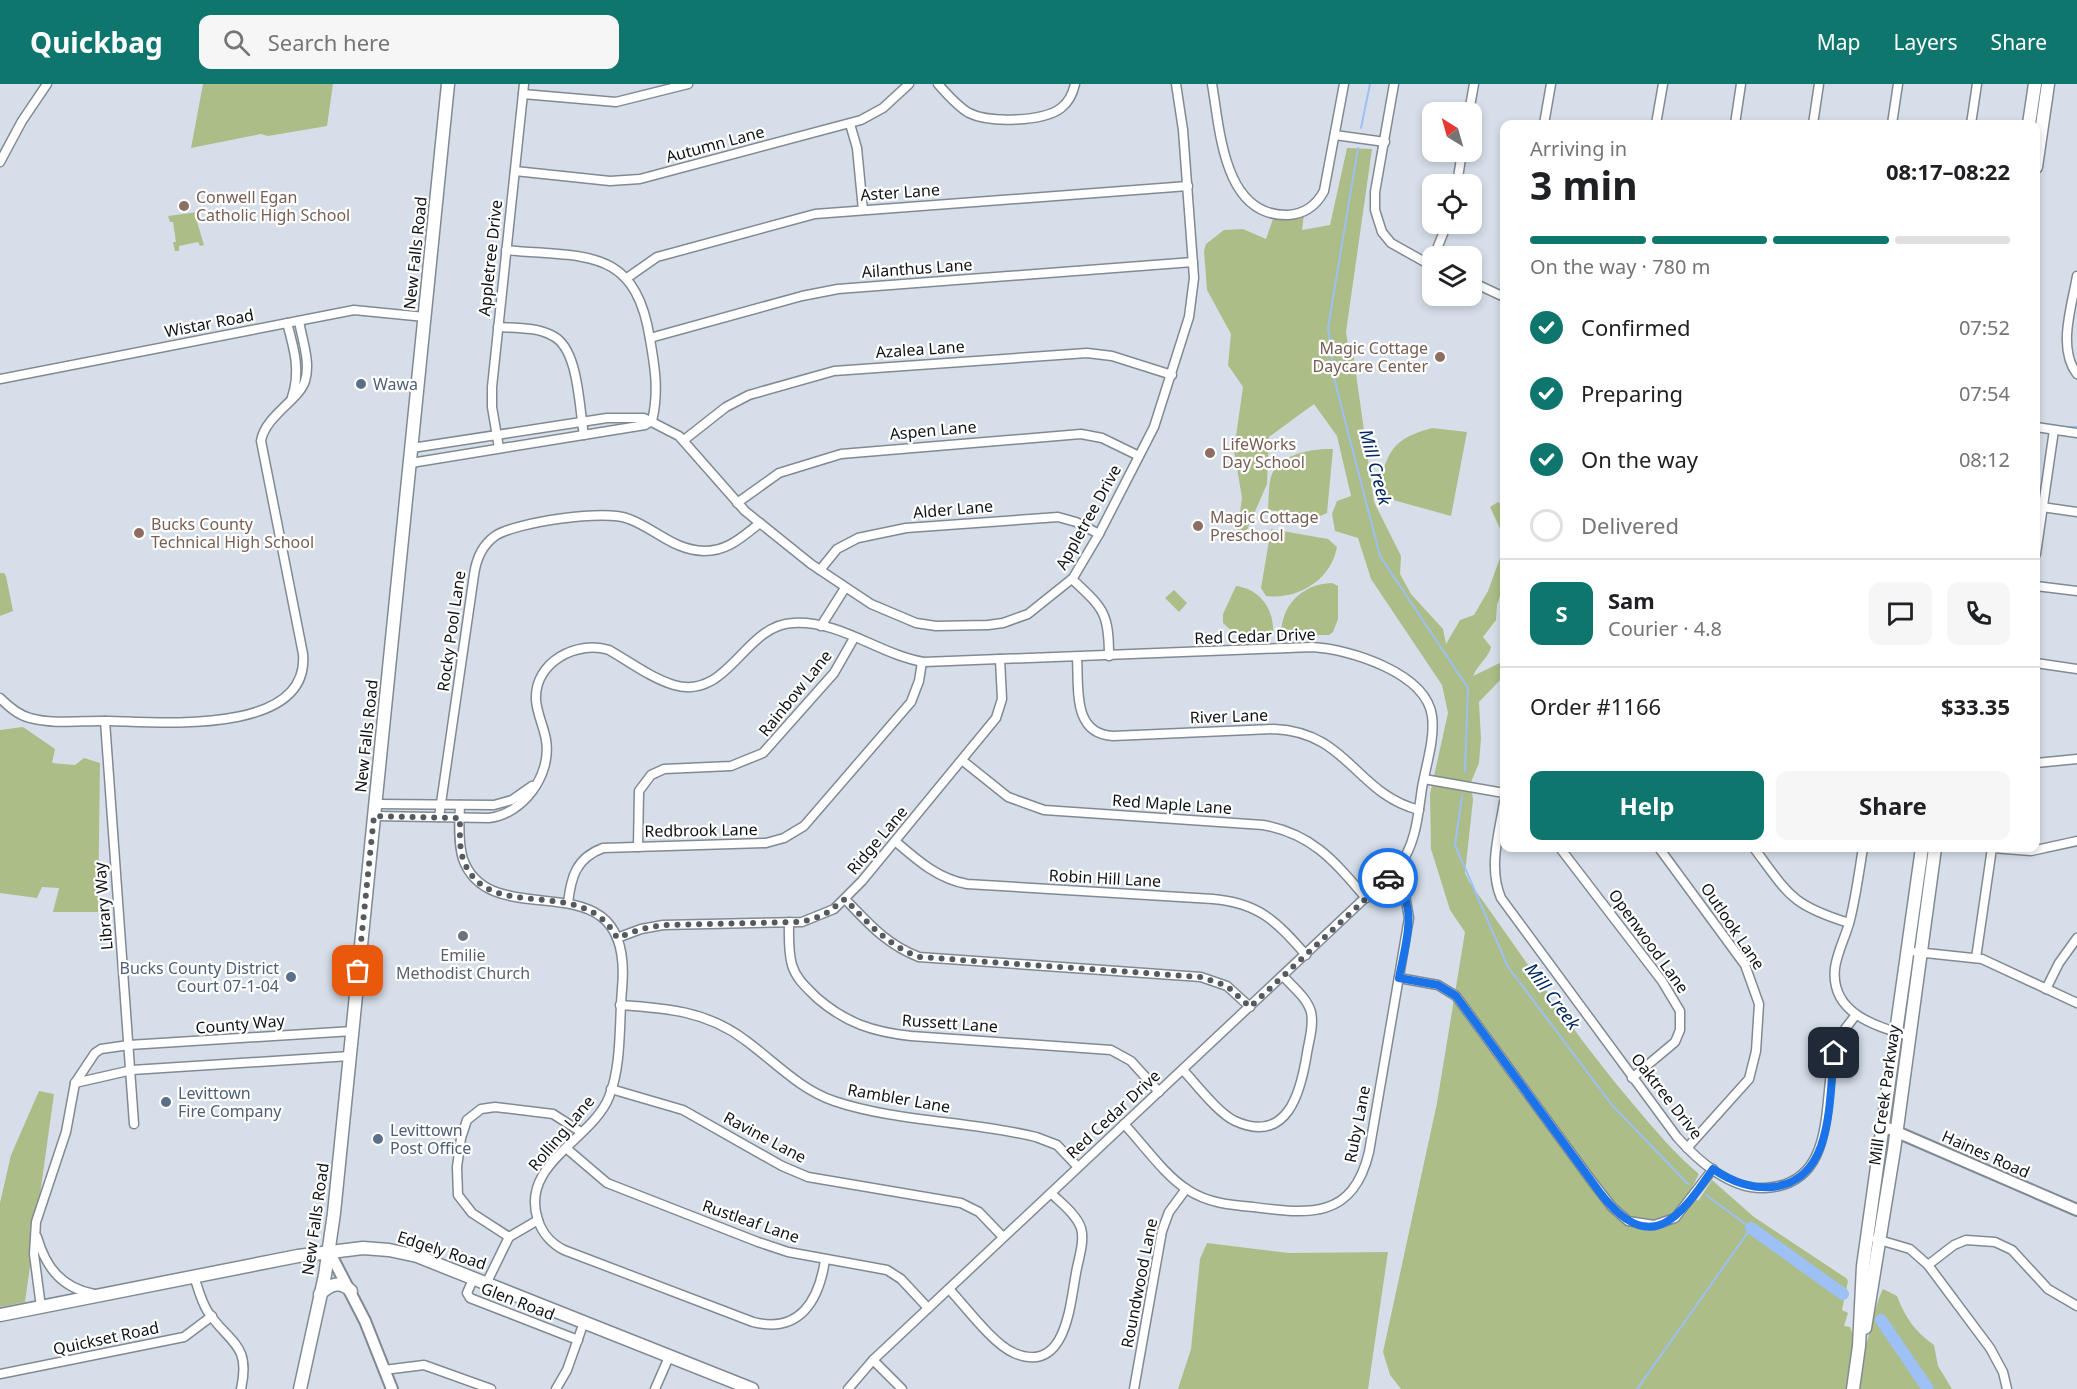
<!DOCTYPE html>
<meta charset="utf-8">
<style>
:root{--surface:#fff;--page:#f6f6f6;--text:#202124;--muted:#757577;--line:#e0e0e0;--accent:#0f766e}
body{margin:0;font-family:"Noto Sans",sans-serif;background:var(--page);color:var(--text);height:100vh;display:flex;flex-direction:column;font-size:22px;white-space:nowrap}
*{box-sizing:border-box;margin:0}
p{font-size:20px;color:var(--muted)}
.icon{flex:none;width:33px;height:33px;fill:none;stroke:currentColor;stroke-width:2;stroke-linecap:round;stroke-linejoin:round}
.map{position:relative;flex:1;overflow:hidden}
.drawer{position:absolute;left:1500px;top:36px;width:540px;height:732px;display:flex;flex-direction:column;background:var(--surface);border-radius:12px;box-shadow:0 3px 9px #0003}
.drawer>*{flex:none}
.needle{width:39px;rotate:323deg}
.controls{position:absolute;left:1422px;top:18px;display:grid;gap:12px}
.controls a{display:grid;place-items:center;width:60px;height:60px;border-radius:12px;background:var(--surface);box-shadow:0 3px 9px #0003;font-size:30px}
.pin{position:absolute;display:grid;place-items:center;width:51px;height:51px;color:#fff;margin:-26px;border-radius:12px;box-shadow:0 3px 9px #0006}
.courier{position:absolute;display:grid;place-items:center;width:60px;height:60px;margin:-30px;border:4px solid #1a73e8;border-radius:50%;background:#fff;color:#222;box-shadow:0 2px 8px #0007}
.overview em{font-style:normal;font-weight:700}
.overview div{display:flex;flex-direction:column-reverse}
.overview{display:flex;align-items:center;justify-content:space-between;height:102px;padding:0 30px}
h1{font-size:39px;font-weight:700;line-height:45px}
.bar{display:grid;grid-template-columns:repeat(4,1fr);gap:9px 6px;align-content:center;height:72px;padding:0 30px}
.bar i{height:8px;border-radius:4px;background:var(--line)}
.bar .selected{background:var(--accent)}
.bar p{grid-column:span 4}
.line{display:flex;align-items:center;gap:15px;padding:0 30px;border-top:2px solid var(--line)}
.line div{flex:1}
.round{display:grid;place-items:center;flex:none;width:63px;height:63px;border-radius:12px;background:var(--page)}
ol{padding:0 30px;list-style:none}
li{display:flex;align-items:center;gap:18px;height:66px}
li p{margin-inline-start:auto}
li .icon{padding:6px;border-radius:50%;background:var(--accent);color:#fff;stroke-width:4}
li:last-child{color:var(--muted)}
li i{width:33px;height:33px;border:3px solid var(--line);border-radius:50%}
.cta{display:flex;gap:12px;margin-top:auto;padding:12px 30px}
.cta a{flex:1;height:69px;border-radius:12px;background:var(--accent);color:#fff;font-size:24px;font-weight:700;line-height:69px;text-align:center}
.cta a+a{background:var(--page);color:var(--text)}
header{display:flex;align-items:center;gap:36px;box-sizing:border-box;height:84px;padding:0 30px;background:var(--accent);color:#fff}
header strong{font-size:28px}
nav{display:flex;gap:33px;margin-inline-start:auto;font-size:21px}
.search{width:420px;height:54px;background:var(--page);display:flex;align-items:center;gap:15px;box-sizing:border-box;padding:0 21px;border-radius:12px;color:var(--muted);font-size:22px}
.map>svg:first-child{display:block}
</style>
<header>
<strong>Quickbag</strong>
<div class="search"><svg class="icon" aria-label="search" viewBox="0 0 24 24"><circle cx="10" cy="10" r="6"/><path d="M15 15l6 6"/></svg>Search here</div>
<nav><a>Map</a><a>Layers</a><a>Share</a></nav>
</header>
<div class="map">
<svg width="2077" height="1305" viewBox="0 0 2077 1305">
<rect width="100%" height="100%" fill="#d6dfe9"/>
<!-- green -->
<g fill="#acbd88">
<polygon points="203,0 333,0 327,42 268,52 261,50 191,64"/>
<path d="M1347 64 1372 65 1346 248 1348 261 1353 268 1374 418 1401 472 1400 490 1411 510 1443 545 1446 560 1460 536 1474 531 1488 507 1504 463V500L1497 521 1496 536 1483 553 1491 563C1489 573 1478 580 1473 592L1504 577V592L1479 618 1481 655 1479 679 1471 698 1473 716 1465 789 1470 799C1524 873 1573 950 1633 1020 1654 1045 1674 1069 1699 1090L1689 1109 1698 1117 1712 1096 1754 1133 1846 1194 1848 1197 1842 1226 1848 1229 1844 1242 1850 1243 1860 1270C1873 1254 1872 1226 1883 1205L1897 1212C1905 1233 1915 1248 1934 1261L1938 1282 1952 1305H1401L1390 1291 1383 1268 1437 1019 1465 848 1450 826 1431 765 1430 710 1448 629 1442 601 1371 495 1358 454 1335 447 1332 430 1337 417 1351 412 1337 352 1314 320 1269 353 1267 400 1243 455 1236 456 1242 414 1234 366 1243 303 1228 281 1231 250 1207 206 1204 167 1206 160 1224 146 1243 145 1266 155 1273 135 1304 131 1302 146 1330 141Z"/>
<polygon points="198,128 196,134 204,161 200,162 198,158 179,162 179,167 175,167 173,158 176,158 173,138 170,138 168,132"/>
<path d="M1432 344 1467 348 1451 432 1375 411C1389 371 1387 356 1432 344Z"/>
<path d="M1333 365 1327 429 1320 432 1268 426C1269 415 1268 397 1273 388 1283 369 1315 364 1333 365Z"/>
<polygon points="1498,418 1504,422 1504,453 1490,423"/>
<path d="M1271 445 1328 455 1337 463C1331 496 1298 516 1266 512L1261 504Z"/>
<polygon points="0,489 4,489 6,492 13,527 0,532"/>
<path d="M1332 499 1338 502V535L1333 548 1329 551H1281C1281 521 1302 500 1332 499Z"/>
<path d="M1236 502C1261 505 1275 527 1273 551L1235 550 1223 539V530Z"/>
<polygon points="1174,506 1187,519 1179,528 1165,514"/>
<polygon points="23,643 55,665 52,679 75,681 84,674 100,679 98,828 53,828 59,804 42,803 37,814 0,809 0,646"/>
<polygon points="39,1007 54,1010 25,1218 0,1223 0,1119 11,1071"/>
<polygon points="1207,1159 1289,1169 1388,1168 1368,1305 1178,1305 1191,1265 1200,1175"/>
</g>
<g fill="none" stroke-linecap="round" stroke-linejoin="round">
<!-- stream -->
<g stroke="#9dc0f5" stroke-width="2">
<polyline points="1361,44 1370,0"/>
<polyline points="1358,64 1328,244 1334,294 1380,472 1468,604 1465,688"/>
<polyline points="2062,343 2077,343"/>
<polyline points="1462,712 1455,761 1508,883 1612,1021 1688,1100"/>
<polyline points="1637,1305 1751,1144 1706,1111"/>
</g>
<!-- river -->
<g stroke="#9dc0f5" stroke-width="12">
<polyline points="1751,1144 1843,1210"/>
<polyline points="1881,1236 1928,1305"/>
</g>
<!-- minor casing -->
<g stroke="#818a92" stroke-width="11">
<g id="minor">
<path d="M938 0C947 10 957 22 969 29 989 39 1043 38 1061 24 1069 18 1073 9 1075 0"/>
<path d="M1212 0C1220 45 1223 133 1288 131 1305 130 1316 122 1324 107L1344 0"/>
<polyline points="1394,0 1375,108 1375,126 1382,148 1391,159 1432,182"/>
<polyline points="523,10 616,18 688,0"/>
<polyline points="1469,28 1474,0"/>
<polyline points="850,40 857,64 863,126"/>
<polyline points="1544,40 1551,0"/>
<polyline points="1656,40 1663,0"/>
<polyline points="1735,40 1741,0"/>
<polyline points="1813,40 1819,0"/>
<polyline points="1892,40 1898,0"/>
<polyline points="1971,40 1977,0"/>
<polyline points="1335,51 1385,58"/>
<polyline points="0,78 22,37 47,0"/>
<polyline points="515,87 610,97 640,95 861,36 883,24 909,0"/>
<polyline points="1457,100 1462,68"/>
<path d="M506 166C584 174 635 161 650 255 655 284 659 308 652 337"/>
<polyline points="1434,172 1447,140"/>
<path d="M2077 192C2072 222 2057 264 2077 290"/>
<polyline points="627,194 657,173 815,130 1188,102"/>
<polyline points="1472,198 1504,213"/>
<path d="M287 239C294 264 301 288 292 313"/>
<path d="M498 243C516 244 538 243 553 252 579 265 579 324 584 351"/>
<polyline points="650,254 802,212 838,205 1193,178"/>
<polyline points="0,295 354,226 425,233"/>
<polyline points="2036,343 2077,349"/>
<polyline points="684,356 726,323 749,311 834,287 1087,269 1112,272 1172,291"/>
<polyline points="412,364 607,334 644,334 679,352 745,427 811,480 871,520 916,539 936,542 988,541 1003,539 1028,530 1073,494 1099,450 1154,343 1189,233 1194,194 1183,46 1176,0"/>
<polyline points="499,364 492,323 492,303 524,0"/>
<polyline points="411,379 645,341 652,337"/>
<polyline points="737,419 779,389 841,370 1081,350 1102,354 1139,372"/>
<polyline points="2042,423 2077,428"/>
<polyline points="2036,470 2054,346"/>
<polyline points="820,486 837,465 858,454 906,444 1058,433 1076,438 1099,450"/>
<path d="M1072 495C1103 524 1109 528 1109 572"/>
<polyline points="2036,502 2077,507"/>
<polyline points="821,542 845,504"/>
<path d="M1077 574C1079 604 1072 650 1113 652L1274 645C1348 648 1356 710 1419 726"/>
<polyline points="2036,579 2077,585"/>
<path d="M0 614C9 623 18 631 30 634 55 641 83 636 109 637 159 638 310 652 303 570L261 357C265 332 300 315 305 297 311 279 302 255 299 237"/>
<polyline points="105,637 134,1040"/>
<path d="M963 677 1008 713 1044 726 1263 741C1313 750 1335 778 1366 814"/>
<polyline points="2036,679 2077,675"/>
<polyline points="1424,695 1504,709"/>
<path d="M1504 718C1499 750 1488 783 1501 814L1677 1053C1698 1077 1731 1106 1765 1104 1841 1100 1821 1010 1836 962 1840 950 1848 941 1856 931"/>
<polyline points="375,720 494,721 512,716 532,702"/>
<path d="M460 721C459 738 458 759 463 775 492 856 635 766 622 905 619 939 622 981 609 1013 592 1056 519 1080 538 1136 542 1149 552 1160 564 1166L753 1238C800 1250 819 1216 825 1176"/>
<path d="M374 732 489 734C523 730 552 691 546 656 544 643 537 630 536 616 534 578 577 556 609 566 630 578 651 594 674 601 728 617 744 541 793 539 840 536 880 571 924 578L1312 563C1350 565 1426 589 1432 632 1435 655 1426 681 1422 704 1418 731 1416 760 1399 782L873 1276 848 1305"/>
<path d="M439 733 474 491C476 476 481 462 495 452 516 438 606 425 629 435 656 445 673 466 704 467 728 467 742 453 760 439"/>
<path d="M895 757C917 776 938 795 967 800L1213 815C1259 819 1276 837 1306 871"/>
<polyline points="638,763 639,707 651,691 664,685 731,682 763,669 834,589 854,554"/>
<polyline points="1560,764 1662,897 1680,927 1680,946 1675,958 1632,994"/>
<polyline points="1659,764 1745,881 1759,920 1756,967 1749,995 1687,1064"/>
<path d="M1754 764C1789 811 1791 821 1849 839"/>
<path d="M1863 764C1859 788 1856 812 1850 836 1846 852 1837 868 1835 884 1830 929 1875 942 1909 952"/>
<polyline points="1992,764 2031,767 2077,757"/>
<path d="M845 815C868 839 887 861 919 873L1201 893 1227 902 1250 923"/>
<path d="M568 819C571 793 576 774 603 764L766 759 784 754 804 742 911 618 919 597 922 578"/>
<path d="M789 838C789 852 788 867 792 881 796 895 807 904 817 914 846 939 873 948 911 952L1111 966 1131 977 1159 1008"/>
<polyline points="617,854 641,845 663,841 802,838 834,825 862,797 996,634 1002,615 1000,575"/>
<polyline points="1916,868 1982,875 2077,919"/>
<polyline points="1976,874 1992,764"/>
<polyline points="1399,894 1438,901 1456,912 1591,1096 1612,1123 1628,1137 1654,1141 1675,1134 1713,1085"/>
<polyline points="2046,905 2059,879 2077,854"/>
<path d="M620 921C666 924 707 927 745 956 774 977 799 1005 834 1017 896 1038 972 1037 1036 1053L1057 1061 1078 1083"/>
<path d="M1183 986C1196 1000 1218 1029 1235 1037 1288 1061 1301 1007 1307 969 1309 956 1314 942 1311 928 1307 914 1293 903 1283 892"/>
<polyline points="75,999 132,986 350,972"/>
<polyline points="611,1005 683,1026 782,1082 808,1093 961,1119 979,1128 1003,1153"/>
<path d="M1124 1040C1143 1060 1165 1092 1188 1106 1208 1119 1230 1121 1253 1123 1308 1130 1353 1136 1369 1068L1409 834 1405 811 1388 793"/>
<polyline points="566,1064 607,1099 758,1158 788,1168 887,1186 901,1195 928,1224"/>
<path d="M37 1153C46 1184 62 1204 94 1210"/>
<polyline points="509,1153 472,1129 458,1111 457,1083 461,1054 467,1036 481,1025 495,1023 553,1030 581,1048"/>
<polyline points="1876,1155 1910,1165 1928,1181 1990,1264 2003,1288 2007,1305"/>
<polyline points="1928,1181 1954,1161 1966,1156 1995,1158 2012,1166 2048,1205 2077,1222"/>
<path d="M194 1192C198 1204 201 1217 208 1228 230 1260 251 1260 241 1305"/>
<polyline points="474,1193 467,1209 470,1214 578,1256"/>
<polyline points="487,1198 509,1153 538,1136"/>
<path d="M949 1205C965 1222 993 1260 1014 1269 1066 1291 1070 1221 1076 1189 1078 1176 1085 1158 1081 1144 1076 1130 1061 1119 1051 1109"/>
<polyline points="41,1223 34,1170 36,1138 66,1048 75,999 95,969 101,965 129,961 353,947"/>
<polyline points="873,1276 902,1305"/>
<polyline points="384,1286 424,1281 491,1305"/>
<polyline points="0,1290 184,1253 212,1232"/>
<polyline points="556,1305 567,1286 584,1238"/>
<polyline points="655,1305 669,1273"/>
<polyline points="1134,1305 1162,1147 1169,1128 1186,1105"/>
</g>
</g>
<!-- tertiary casing -->
<g stroke="#818a92" stroke-width="14">
<g id="tertiary">
<polyline points="1883,1042 2077,1126"/>
<polyline points="329,1167 365,1237 392,1305"/>
</g>
</g>
<!-- secondary casing -->
<g stroke="#818a92" stroke-width="15">
<g id="secondary">
<polyline points="2029,40 2035,0"/>
<polyline points="2036,83 2048,0"/>
<path d="M320 1210C330 1200 341 1196 351 1207"/>
<polyline points="0,1231 298,1172 363,1164 389,1166 417,1172 752,1305"/>
<polyline points="1865,1244 1894,1066 1935,764"/>
<polyline points="300,1305 325,1191 334,1129 448,0"/>
<polyline points="1853,1305 1859,1262 1863,1182 1922,764"/>
</g>
</g>
<!-- minor -->
<use href="#minor" stroke="#fff" stroke-width="8"/>
<!-- tertiary -->
<use href="#tertiary" stroke="#fff" stroke-width="10"/>
<!-- secondary -->
<use href="#secondary" stroke="#fff" stroke-width="12"/>
</g>
<g fill="none" stroke-linecap="round" stroke-linejoin="round">
<!-- done -->
<path stroke="#555a60" stroke-width="6" stroke-dasharray="0 10.8" d="M358 887 374 732 460 734C460 747 459 762 463 775 487 843 583 788 617 854L641 845 663 841 802 838 824 831 845 815C868 839 887 861 919 873L1201 893 1227 902 1250 923 1388 794"/>
<!-- route -->
<path stroke="#1a73e8" stroke-width="8" d="M1388 794C1422 816 1405 860 1399 894L1438 901 1456 912 1601 1110C1651 1174 1680 1133 1713 1085 1751 1112 1803 1113 1821 1062 1831 1034 1831 999 1834 969"/>
</g>
<!-- markers -->
<g fill="#8d6e63" stroke="#fff" stroke-width="2">
<circle cx="184" cy="122" r="6"/>
<circle cx="1440" cy="273" r="6"/>
<circle cx="1210" cy="369" r="6"/>
<circle cx="1198" cy="442" r="6"/>
<circle cx="139" cy="449" r="6"/>
</g>
<g fill="#5c6f8a" stroke="#fff" stroke-width="2">
<circle cx="361" cy="300" r="6"/>
<circle cx="291" cy="893" r="6"/>
<circle cx="166" cy="1018" r="6"/>
<circle cx="378" cy="1055" r="6"/>
</g>
<circle fill="#6b7280" stroke="#fff" stroke-width="2" cx="463" cy="852" r="6"/>
<g text-anchor="middle" dominant-baseline="central" stroke-width="4.5" stroke-linejoin="round" paint-order="stroke">
<!-- street labels -->
<g font-size="16" fill="#101316" stroke="#fff">
<text transform="translate(715 60) rotate(-15)">Autumn Lane</text>
<text transform="translate(900 108) rotate(-4)">Aster Lane</text>
<text transform="translate(415 169) rotate(-84)">New Falls Road</text>
<text transform="translate(490 174) rotate(-84)">Appletree Drive</text>
<text transform="translate(917 184) rotate(-4)">Ailanthus Lane</text>
<text transform="translate(209 239) rotate(-11)">Wistar Road</text>
<text transform="translate(920 265) rotate(-4)">Azalea Lane</text>
<text transform="translate(933 346) rotate(-5)">Aspen Lane</text>
<text transform="translate(953 425) rotate(-5)">Alder Lane</text>
<text transform="translate(1088 433) rotate(-61)">Appletree Drive</text>
<text transform="translate(451 547) rotate(-82)">Rocky Pool Lane</text>
<text transform="translate(1255 552) rotate(-2)">Red Cedar Drive</text>
<text transform="translate(795 609) rotate(-51)">Rainbow Lane</text>
<text transform="translate(1229 632) rotate(-2)">River Lane</text>
<text transform="translate(366 652) rotate(-84)">New Falls Road</text>
<text transform="translate(1172 720) rotate(4)">Red Maple Lane</text>
<text transform="translate(701 746) rotate(-1)">Redbrook Lane</text>
<text transform="translate(877 756) rotate(-50)">Ridge Lane</text>
<text transform="translate(1105 794) rotate(3)">Robin Hill Lane</text>
<text transform="translate(103 822) rotate(-95)">Library Way</text>
<text transform="translate(1733 842) rotate(56)">Outlook Lane</text>
<text transform="translate(1649 857) rotate(54)">Openwood Lane</text>
<text transform="translate(950 939) rotate(4)">Russett Lane</text>
<text transform="translate(240 940) rotate(-5)">County Way</text>
<text transform="translate(1884 1011) rotate(-82)">Mill Creek Parkway</text>
<text transform="translate(1667 1012) rotate(52)">Oaktree Drive</text>
<text transform="translate(899 1014) rotate(10)">Rambler Lane</text>
<text transform="translate(1113 1030) rotate(-43)">Red Cedar Drive</text>
<text transform="translate(1357 1040) rotate(-79)">Ruby Lane</text>
<text transform="translate(561 1049) rotate(-50)">Rolling Lane</text>
<text transform="translate(765 1053) rotate(28)">Ravine Lane</text>
<text transform="translate(1986 1070) rotate(24)">Haines Road</text>
<text transform="translate(315 1135) rotate(-82)">New Falls Road</text>
<text transform="translate(751 1137) rotate(19)">Rustleaf Lane</text>
<text transform="translate(442 1166) rotate(18)">Edgely Road</text>
<text transform="translate(1139 1199) rotate(-79)">Roundwood Lane</text>
<text transform="translate(518 1217) rotate(21)">Glen Road</text>
<text transform="translate(106 1254) rotate(-12)">Quickset Road</text>
</g>
<!-- education labels -->
<g font-size="16" fill="#785e54" stroke="#fff" text-anchor="start">
<text x="196" y="113">Conwell Egan<tspan x="196" dy="18">Catholic High School</tspan></text>
<text x="1428" y="264" text-anchor="end">Magic Cottage<tspan x="1428" dy="18">Daycare Center</tspan></text>
<text x="1222" y="360">LifeWorks<tspan x="1222" dy="18">Day School</tspan></text>
<text x="1210" y="433">Magic Cottage<tspan x="1210" dy="18">Preschool</tspan></text>
<text x="151" y="440">Bucks County<tspan x="151" dy="18">Technical High School</tspan></text>
</g>
<!-- service labels -->
<g font-size="16" fill="#4e5e75" stroke="#fff" text-anchor="start">
<text x="373" y="300">Wawa</text>
<text x="279" y="884" text-anchor="end">Bucks County District<tspan x="279" dy="18">Court 07-1-04</tspan></text>
<text x="178" y="1009">Levittown<tspan x="178" dy="18">Fire Company</tspan></text>
<text x="390" y="1046">Levittown<tspan x="390" dy="18">Post Office</tspan></text>
</g>
<!-- worship labels -->
<g font-size="16" fill="#5b616d" stroke="#fff">
<text x="463" y="871">Emilie<tspan x="463" dy="18">Methodist Church</tspan></text>
</g>
<!-- water labels -->
<g font-size="18" font-style="italic" fill="#002762" stroke="#fff">
<text transform="translate(1376 383) rotate(75)">Mill Creek</text>
<text transform="translate(1553 912) rotate(53)">Mill Creek</text>
</g>
</g>
</svg>
<div class="controls">
<a><svg class="needle" viewBox="-14 -14 28 28"><path d="M0-13l5 13h-10z" fill="#e53935"/><path d="M0 13l5-13h-10z" fill="#757577"/></svg></a>
<a><svg class="icon" aria-label="locate" viewBox="0 0 24 24"><circle cx="12" cy="12" r="6"/><path d="M12 2v4M12 18v4M2 12h4M18 12h4"/></svg></a>
<a><svg class="icon" aria-label="layers" viewBox="0 0 24 24"><path d="M12 4l9 5-9 5-9-5zM3 14l9 5 9-5"/></svg></a>
</div>
<div class="pin" style="left:358px;top:887px;background:#ea580c"><svg class="icon" aria-label="bag" viewBox="0 0 24 24"><path d="M5 8h14l-1 12H6zM9 8a3 3 0 0 1 6 0"/></svg></div>
<div class="pin" style="left:1834px;top:969px;background:#1f2937"><svg class="icon" aria-label="home" viewBox="0 0 24 24"><path d="M3 11l9-7 9 7M6 9v11h12V9"/></svg></div>
<div class="courier" style="left:1388px;top:794px"><svg class="icon" aria-label="car" viewBox="0 0 24 24"><path d="M5 17H2v-5l4-1 3-4h7l3 4 3 1v5h-3M9 17h6M6 11h13"/><circle cx="7" cy="17" r="2"/><circle cx="17" cy="17" r="2"/></svg></div>
<section class="drawer">
<div class="overview"><div><h1>3 min</h1><p>Arriving in</p></div><em>08:17–08:22</em></div>
<div class="bar"><i class="selected"></i><i class="selected"></i><i class="selected"></i><i></i><p>On the way · 780 m</p></div>
<ol>
<li><svg class="icon" aria-label="check" viewBox="0 0 24 24"><path d="M5 12l5 5 9-10"/></svg>Confirmed<p>07:52</p></li>
<li><svg class="icon" aria-label="check" viewBox="0 0 24 24"><path d="M5 12l5 5 9-10"/></svg>Preparing<p>07:54</p></li>
<li><svg class="icon" aria-label="check" viewBox="0 0 24 24"><path d="M5 12l5 5 9-10"/></svg>On the way<p>08:12</p></li>
<li><i></i>Delivered</li>
</ol>
<div class="line" style="height:108px"><b class="round" style="background:var(--accent);color:#fff">S</b><div><b>Sam</b><p>Courier · 4.8</p></div><a class="round"><svg class="icon" aria-label="chat" viewBox="0 0 24 24"><path d="M4 5h16v11H9l-5 4z"/></svg></a><a class="round"><svg class="icon" aria-label="phone" viewBox="0 0 24 24"><path d="M5 4h4l2 5-3 2q2 4 5 5l2-3 5 2v4C11 20 4 13 5 4z"/></svg></a></div>
<div class="line" style="height:78px"><div>Order #1166</div><b>$33.35</b></div>
<div class="cta"><a>Help</a><a>Share</a></div>
</section>
</div>
